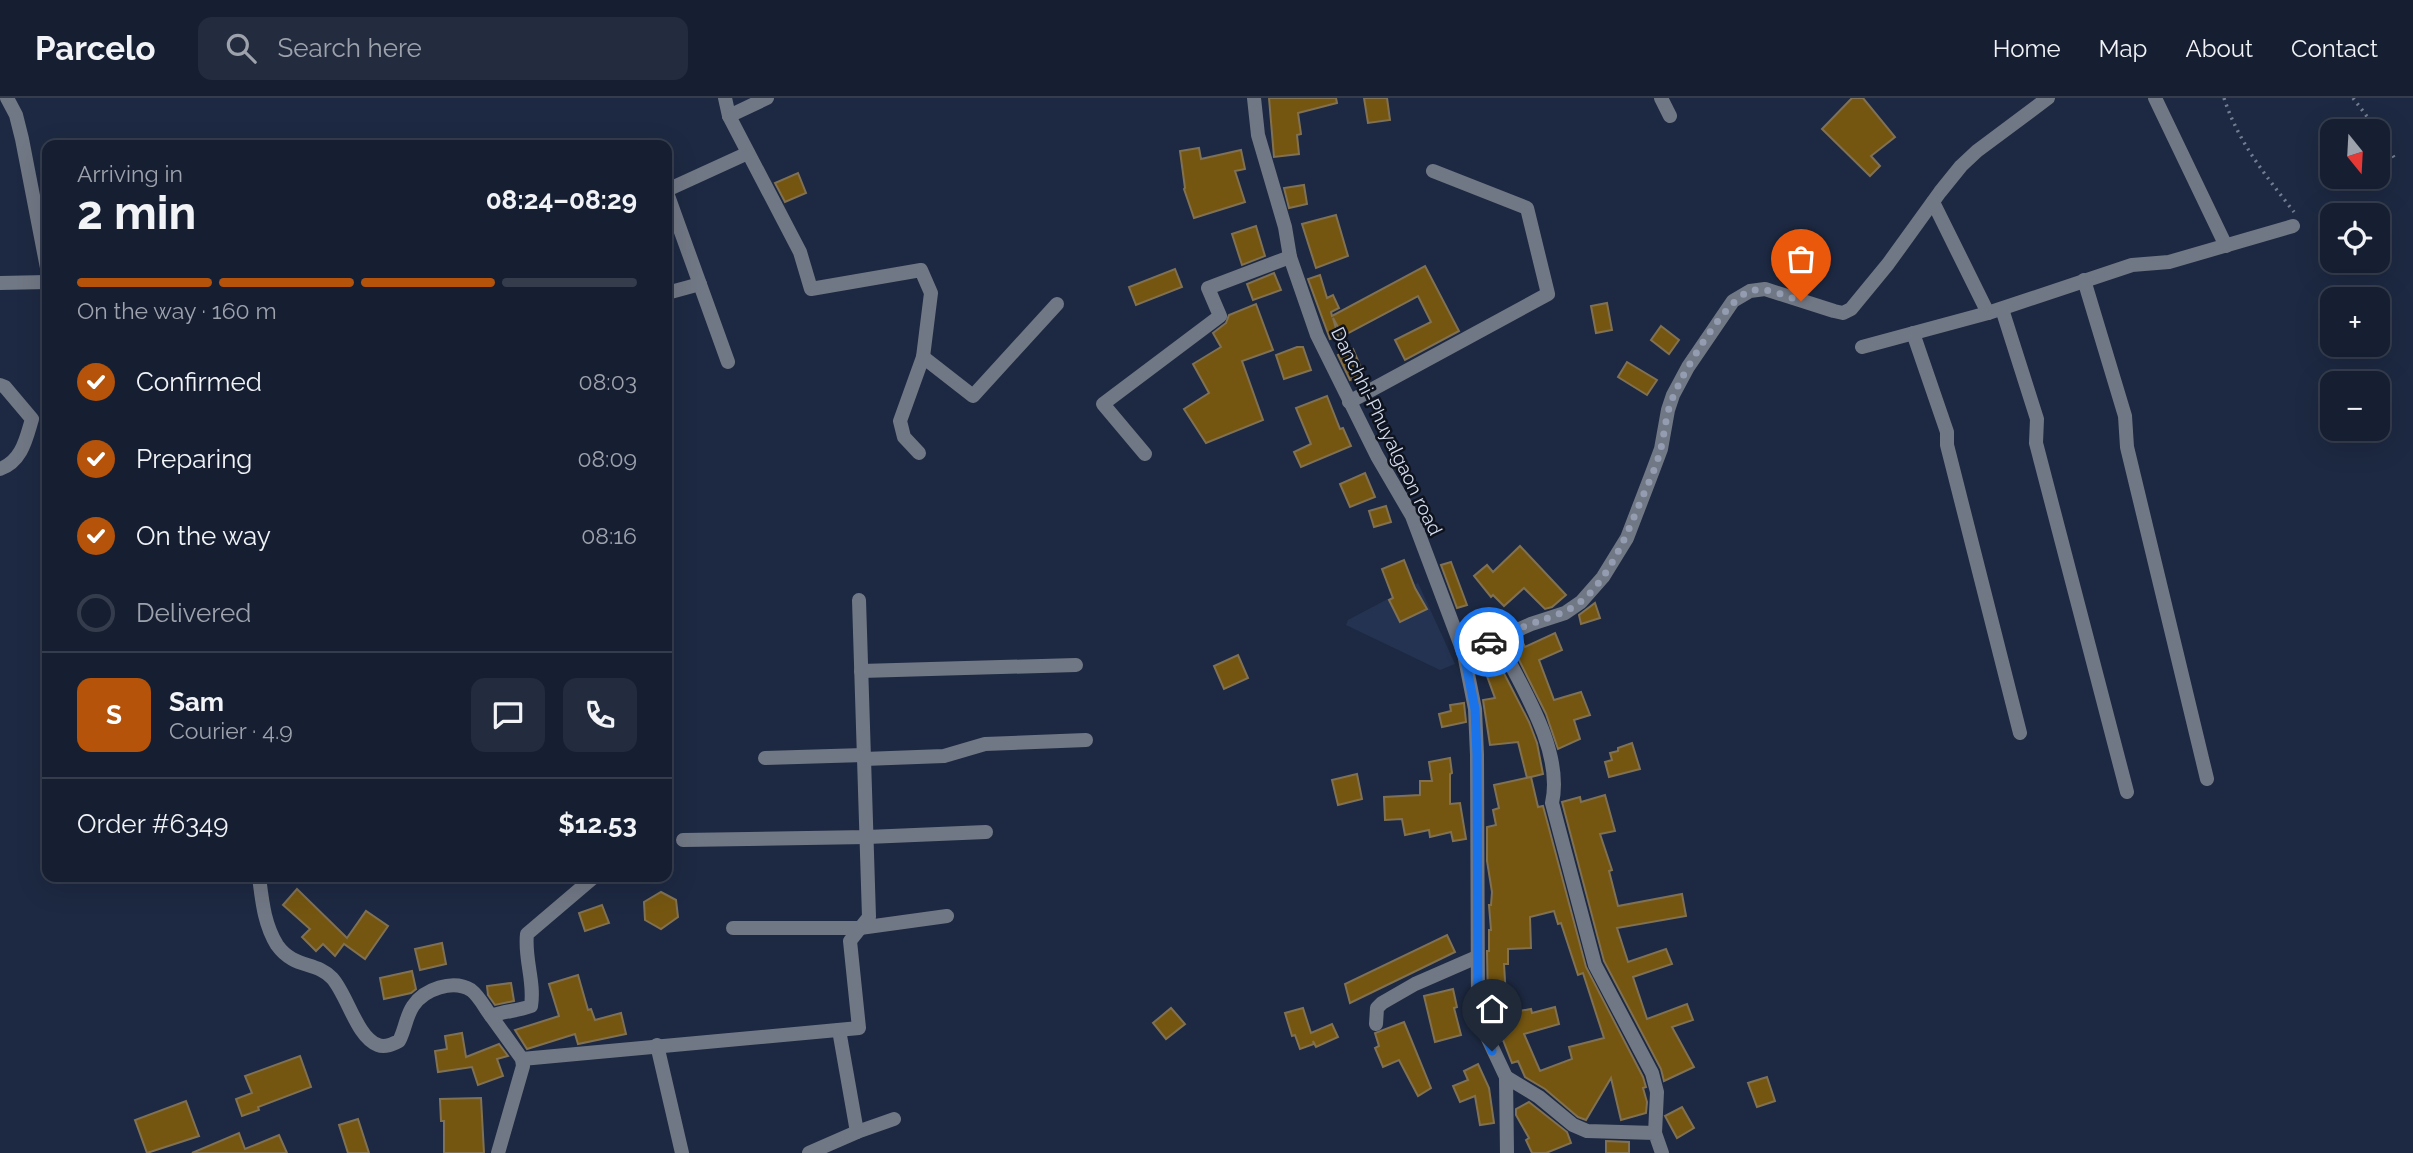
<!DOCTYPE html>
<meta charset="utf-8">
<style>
:root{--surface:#161f32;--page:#232c3e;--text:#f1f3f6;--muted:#9ea2ac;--line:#353d4d;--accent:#b45309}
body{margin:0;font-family:Raleway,sans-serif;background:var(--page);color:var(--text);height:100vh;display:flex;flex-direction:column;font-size:26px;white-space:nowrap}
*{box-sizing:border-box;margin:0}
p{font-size:23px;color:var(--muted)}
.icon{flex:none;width:38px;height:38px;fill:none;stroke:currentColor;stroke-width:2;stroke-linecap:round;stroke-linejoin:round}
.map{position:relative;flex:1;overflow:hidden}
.drawer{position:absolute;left:42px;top:42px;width:630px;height:742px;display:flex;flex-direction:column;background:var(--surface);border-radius:14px;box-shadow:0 7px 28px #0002,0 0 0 2px var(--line)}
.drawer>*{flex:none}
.needle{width:46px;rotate:162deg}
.fabs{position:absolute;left:2320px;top:21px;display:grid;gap:14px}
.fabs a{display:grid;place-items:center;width:70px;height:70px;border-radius:14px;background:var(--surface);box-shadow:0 7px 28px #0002,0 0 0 2px var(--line);font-size:35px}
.pin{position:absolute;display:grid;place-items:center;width:60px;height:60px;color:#fff;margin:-72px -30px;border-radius:50% 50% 50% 0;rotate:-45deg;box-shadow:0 0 7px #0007}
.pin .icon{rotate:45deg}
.courier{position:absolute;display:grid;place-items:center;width:70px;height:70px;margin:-35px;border:5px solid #1a73e8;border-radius:50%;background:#fff;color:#222;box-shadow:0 2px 9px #0007}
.headline em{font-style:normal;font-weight:700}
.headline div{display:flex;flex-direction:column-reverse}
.headline{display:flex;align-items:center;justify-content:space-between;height:119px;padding:0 35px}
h1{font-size:46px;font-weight:700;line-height:52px}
.bar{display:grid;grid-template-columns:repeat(4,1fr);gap:10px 7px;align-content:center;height:84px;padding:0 35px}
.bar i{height:9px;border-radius:5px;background:var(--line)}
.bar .selected{background:var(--accent)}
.bar p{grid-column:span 4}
.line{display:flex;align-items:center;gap:18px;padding:0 35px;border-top:2px solid var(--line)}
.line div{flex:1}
.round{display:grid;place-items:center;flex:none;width:74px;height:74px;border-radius:14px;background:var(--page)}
ol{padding:0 35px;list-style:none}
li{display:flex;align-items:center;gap:21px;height:77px}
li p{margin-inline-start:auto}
li .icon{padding:7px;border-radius:50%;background:var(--accent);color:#fff;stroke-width:4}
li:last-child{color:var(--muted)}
li i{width:38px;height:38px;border:4px solid var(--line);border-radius:50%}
header{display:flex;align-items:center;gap:42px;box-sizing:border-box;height:98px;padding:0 35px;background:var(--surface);border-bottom:2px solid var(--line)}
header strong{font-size:33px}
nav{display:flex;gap:38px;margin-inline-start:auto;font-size:24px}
.search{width:490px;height:63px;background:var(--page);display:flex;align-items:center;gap:18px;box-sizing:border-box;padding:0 24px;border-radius:14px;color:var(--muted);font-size:26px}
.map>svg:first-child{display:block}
</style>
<header>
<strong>Parcelo</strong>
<div class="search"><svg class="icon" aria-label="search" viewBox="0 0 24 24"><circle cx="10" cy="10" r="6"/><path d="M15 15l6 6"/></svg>Search here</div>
<nav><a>Home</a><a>Map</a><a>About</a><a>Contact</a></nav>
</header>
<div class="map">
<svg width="2413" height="1055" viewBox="0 0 2413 1055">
<rect width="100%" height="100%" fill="#1d2942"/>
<!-- built -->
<polygon fill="#253352" points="1418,485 1455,566 1440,572 1346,527 1348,522"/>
<!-- building -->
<g fill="#745611" stroke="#817153" stroke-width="2" fill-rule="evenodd">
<polygon points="1269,0 1336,0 1337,5 1298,15 1301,36 1297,37 1299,56 1274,59"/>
<polygon points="1364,0 1387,0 1390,22 1368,25"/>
<polygon points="1852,0 1863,0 1895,39 1871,58 1880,68 1870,78 1822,31"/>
<polygon points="1199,50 1201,61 1241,52 1245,71 1235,73 1245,104 1194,120 1184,91 1185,90 1180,53"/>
<polygon points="798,75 806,95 785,104 775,85"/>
<polygon points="1304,87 1307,106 1289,110 1284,90"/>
<polygon points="1336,117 1348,158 1316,170 1302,126"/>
<polygon points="1256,128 1265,158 1242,167 1232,136"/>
<polygon points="1425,168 1459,233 1405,262 1395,242 1431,224 1418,198 1343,238 1333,220 1338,238 1330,241 1308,181 1320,177 1327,200 1333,197 1339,210 1331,214 1332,218"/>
<polygon points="1175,171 1182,189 1136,207 1129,189"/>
<polygon points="1274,175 1281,192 1253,202 1247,186"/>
<polygon points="1607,205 1612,232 1596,235 1591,208"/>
<polygon points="1256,206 1273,252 1242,263 1263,322 1206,345 1184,311 1209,295 1193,266 1221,249 1213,235 1226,225 1229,217"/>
<polygon points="1661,228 1679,242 1669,256 1651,242"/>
<polygon points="1297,249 1303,249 1311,272 1284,281 1276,257"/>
<polygon points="1353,251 1364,277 1350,282 1338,257"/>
<polygon points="1627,264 1657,282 1647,297 1618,279"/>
<polygon points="1327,298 1340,331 1343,330 1351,348 1301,369 1294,354 1311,346 1296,310"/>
<polygon points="1365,375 1375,399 1350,409 1340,386"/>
<polygon points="1386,408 1391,424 1374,429 1369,413"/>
<polygon points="1520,448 1566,497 1552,509 1545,511 1524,490 1504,508 1493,497 1491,499 1474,478 1487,467 1493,474"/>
<polygon points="1404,462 1415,490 1427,511 1400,524 1389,502 1393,500 1382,471"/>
<polygon points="1451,464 1467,507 1457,510 1441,467"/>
<polygon points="1595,505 1600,520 1581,526 1579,517"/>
<polygon points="1555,535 1562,552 1539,562 1554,602 1581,594 1590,617 1574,622 1580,641 1558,651 1546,616 1511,546 1521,541 1525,549"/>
<polygon points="1493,554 1529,624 1537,645 1543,676 1527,680 1518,644 1490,647 1483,602 1495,600 1480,559"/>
<polygon points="1238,557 1248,580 1224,591 1214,568"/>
<polygon points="1464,605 1466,624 1442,629 1439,616 1451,613 1450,607"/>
<polygon points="1632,645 1640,671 1609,679 1605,664 1612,662 1610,655 1618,653 1618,650"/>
<polygon points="1450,660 1452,675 1450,676 1450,706 1460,705 1466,741 1453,743 1451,734 1430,739 1429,732 1405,737 1402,721 1385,722 1384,699 1420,697 1420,683 1432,683 1429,664"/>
<polygon points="1357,676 1362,701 1338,707 1332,682"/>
<path d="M1531 679 1538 709 1543 708 1586 869 1643 979 1646 989 1643 990 1647 1004 1646 1015 1621 1022 1611 980 1586 1022 1578 1019 1545 991 1525 979 1518 963 1512 965 1503 942 1500 943 1491 925 1488 905 1487 853H1489V832H1491L1489 807H1491L1492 794 1487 763V729L1496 727 1493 712 1499 710 1494 687ZM1554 813 1558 826 1561 825 1578 877 1583 875 1604 940 1569 949 1572 961 1540 973 1524 936 1559 926 1555 909 1532 915 1531 911 1507 915 1504 866H1508V851L1531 850 1530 819Z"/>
<polygon points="1605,697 1615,733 1600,736 1612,772 1609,773 1618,808 1682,796 1686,818 1617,830 1628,864 1666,851 1672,866 1633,879 1647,921 1687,906 1693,922 1672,929 1694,969 1664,983 1661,971 1604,863 1562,704 1580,699 1581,704"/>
<polygon points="297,791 347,840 366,813 388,828 365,861 344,846 335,858 323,846 316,853 302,839 310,831 283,807"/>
<polygon points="661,794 676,802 678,819 661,831 645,822 644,804"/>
<polygon points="602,807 609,825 585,833 579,815"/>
<polygon points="1447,837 1455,854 1350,905 1345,886"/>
<polygon points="442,845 446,866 420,872 415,851"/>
<polygon points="412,873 416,891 411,895 384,901 380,880"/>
<polygon points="578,877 588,912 591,911 595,922 621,915 626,936 578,946 575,936 527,951 515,932 559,918 549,886"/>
<polygon points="511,885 514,903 495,907 488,897 487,888"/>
<polygon points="1453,891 1457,909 1454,910 1461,937 1435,944 1424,898"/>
<polygon points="1171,910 1185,926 1166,941 1153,925"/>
<polygon points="1303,910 1311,935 1332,926 1338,939 1316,949 1313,943 1314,946 1300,951 1295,937 1292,938 1285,915"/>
<polygon points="1404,924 1431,990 1418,998 1399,962 1383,969 1375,950 1379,948 1375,935"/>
<polygon points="462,935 466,959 499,946 508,958 497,961 503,978 478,987 472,969 438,974 435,953 447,951 445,938"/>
<polygon points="300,958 311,989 258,1009 259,1012 242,1018 236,1001 252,995 245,978"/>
<polygon points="1478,966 1489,990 1494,1025 1480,1027 1475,998 1460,1004 1453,988 1468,982 1464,973"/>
<polygon points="1767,979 1775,1003 1757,1009 1748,985"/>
<polygon points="481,1000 484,1055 444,1055 444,1023 441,1023 440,1001"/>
<polygon points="186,1003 199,1038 147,1055 135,1022"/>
<polygon points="1529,1004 1567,1034 1571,1045 1546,1055 1532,1055 1526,1042 1529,1040 1516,1017 1516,1011"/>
<polygon points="1682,1009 1694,1030 1677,1040 1665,1018"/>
<polygon points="358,1021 369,1055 348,1055 339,1027"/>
<polygon points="239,1035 245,1051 279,1037 287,1055 192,1055"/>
<polygon points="1606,1043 1629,1044 1629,1055 1606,1055"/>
</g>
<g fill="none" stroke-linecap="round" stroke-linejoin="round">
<!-- path -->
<g stroke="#737d92" stroke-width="3.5" stroke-dasharray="2 5" stroke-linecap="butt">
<path d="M2224 0C2238 44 2266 78 2294 114"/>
<polyline points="2353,0 2378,33"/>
<polyline points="2378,34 2395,61"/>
</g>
<!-- street -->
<g stroke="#717885" stroke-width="14">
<polyline points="7,0 16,17 22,41 47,170"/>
<polyline points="725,0 729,18 800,154 811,191 921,172 931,195 923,259 900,323 904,339 919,355"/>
<polyline points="1254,0 1258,37 1285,129 1290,159 1317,237 1377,358 1412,418 1464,556 1475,611 1477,657 1478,906 1482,928 1506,979 1507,1055"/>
<polyline points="1661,0 1670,18"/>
<polyline points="2155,0 2226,148"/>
<polyline points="729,18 767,0"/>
<polyline points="667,92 748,55"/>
<polyline points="667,95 728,264"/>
<polyline points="1933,104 1988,215"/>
<polyline points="2084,182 2125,318 2127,349 2207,681"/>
<polyline points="0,185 47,184"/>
<polyline points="667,195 700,186"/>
<polyline points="2002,211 2037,321 2036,345 2127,694"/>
<polyline points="1913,235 1947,334 1947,347 2020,635"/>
<polyline points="1862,249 1988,215 2132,167 2169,164 2293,128"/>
<polyline points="923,259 973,298 1057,206"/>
<path d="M0 287 5 289 32 321C26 341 22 363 0 371"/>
<polyline points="1349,304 1548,196 1527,110 1433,73"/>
<polyline points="1145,356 1103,306 1220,218 1208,190 1290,159"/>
<path d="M1497 540C1520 587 1564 652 1552 705L1595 867 1652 975 1657 994 1655 1035"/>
<polyline points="1464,556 1531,526 1565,515 1581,504 1603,479 1627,440 1652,375 1661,351 1668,312 1673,297 1688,269 1733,203 1750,193 1765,191 1834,213 1843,215 1851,211 1888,166 1940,94 1961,68 1977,53 2048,0"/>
<polyline points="861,573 1076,567"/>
<polyline points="765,660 864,657"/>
<polyline points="864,661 944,658 985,646 1086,642"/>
<polyline points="683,742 867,739 986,734"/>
<path d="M259 779C262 802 264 826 277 847 294 871 316 863 332 880 347 896 357 940 378 947 385 950 393 946 399 943 405 932 406 918 413 908 424 891 453 881 471 892 479 898 485 910 491 918"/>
<polyline points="733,830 860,830 947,818"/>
<polyline points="1376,926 1377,910 1382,905 1415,886 1477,859"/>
<polyline points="839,932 857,1034"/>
<polyline points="657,947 682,1055"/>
<polyline points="522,961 859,930 850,843 869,819 859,502"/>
<polyline points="1506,979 1539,999 1573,1027 1587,1033 1655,1035 1662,1055"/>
<path d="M498 1055 523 968 522 961 491 918C504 913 518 913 531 908 535 884 524 860 527 836L594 779"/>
<polyline points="809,1055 857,1034 894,1021"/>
</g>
</g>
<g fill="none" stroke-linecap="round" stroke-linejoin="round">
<!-- done -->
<path stroke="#939cb0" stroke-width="7" stroke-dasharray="0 12.6" d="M1489 544C1502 538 1515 532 1528 527 1554 517 1572 515 1592 493 1616 465 1628 433 1642 400 1649 384 1657 367 1661 350 1665 333 1666 315 1673 299 1683 274 1725 202 1750 193 1766 188 1785 198 1801 203"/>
<!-- route -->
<polyline stroke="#1a73e8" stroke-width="9" points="1489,544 1464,556 1475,611 1477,657 1478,906 1482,928 1492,953"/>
</g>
<g text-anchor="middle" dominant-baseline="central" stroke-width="5" stroke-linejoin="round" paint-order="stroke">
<!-- street labels -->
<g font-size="19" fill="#d2daeb" stroke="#0d121d">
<text transform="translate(1387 333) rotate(64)">Danchhi-Phuyalgaon road</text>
</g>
</g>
</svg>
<div class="fabs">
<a><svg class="needle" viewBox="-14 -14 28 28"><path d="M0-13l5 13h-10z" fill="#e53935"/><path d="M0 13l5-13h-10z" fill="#9ea2ac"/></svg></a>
<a><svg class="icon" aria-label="locate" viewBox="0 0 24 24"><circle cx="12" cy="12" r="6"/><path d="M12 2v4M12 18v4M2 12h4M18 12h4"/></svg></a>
<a>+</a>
<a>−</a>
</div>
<div class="pin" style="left:1801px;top:203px;background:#ea580c"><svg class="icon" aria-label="bag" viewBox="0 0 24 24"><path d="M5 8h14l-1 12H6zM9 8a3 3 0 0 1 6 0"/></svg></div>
<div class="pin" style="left:1492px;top:953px;background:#1f2937"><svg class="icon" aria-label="home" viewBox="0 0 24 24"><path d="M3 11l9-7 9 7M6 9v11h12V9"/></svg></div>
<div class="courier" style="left:1489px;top:544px"><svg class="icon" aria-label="car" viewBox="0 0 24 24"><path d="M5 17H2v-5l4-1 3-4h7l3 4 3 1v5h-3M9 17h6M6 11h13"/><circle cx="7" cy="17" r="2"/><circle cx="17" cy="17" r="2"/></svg></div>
<section class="drawer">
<div class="headline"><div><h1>2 min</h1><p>Arriving in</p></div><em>08:24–08:29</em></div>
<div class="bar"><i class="selected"></i><i class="selected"></i><i class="selected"></i><i></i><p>On the way · 160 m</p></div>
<ol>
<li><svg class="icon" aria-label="check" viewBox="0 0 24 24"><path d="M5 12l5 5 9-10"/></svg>Confirmed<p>08:03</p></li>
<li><svg class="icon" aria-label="check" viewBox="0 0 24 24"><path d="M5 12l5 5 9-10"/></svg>Preparing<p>08:09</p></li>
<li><svg class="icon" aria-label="check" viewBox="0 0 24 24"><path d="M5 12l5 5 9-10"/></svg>On the way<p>08:16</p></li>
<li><i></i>Delivered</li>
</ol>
<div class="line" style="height:126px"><b class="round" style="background:var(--accent);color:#fff">S</b><div><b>Sam</b><p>Courier · 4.9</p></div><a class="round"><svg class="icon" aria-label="chat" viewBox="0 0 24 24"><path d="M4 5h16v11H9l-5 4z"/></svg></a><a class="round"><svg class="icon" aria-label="phone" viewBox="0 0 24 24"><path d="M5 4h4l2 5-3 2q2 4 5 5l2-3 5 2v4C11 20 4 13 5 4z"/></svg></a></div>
<div class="line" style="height:91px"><div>Order #6349</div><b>$12.53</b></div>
</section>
</div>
